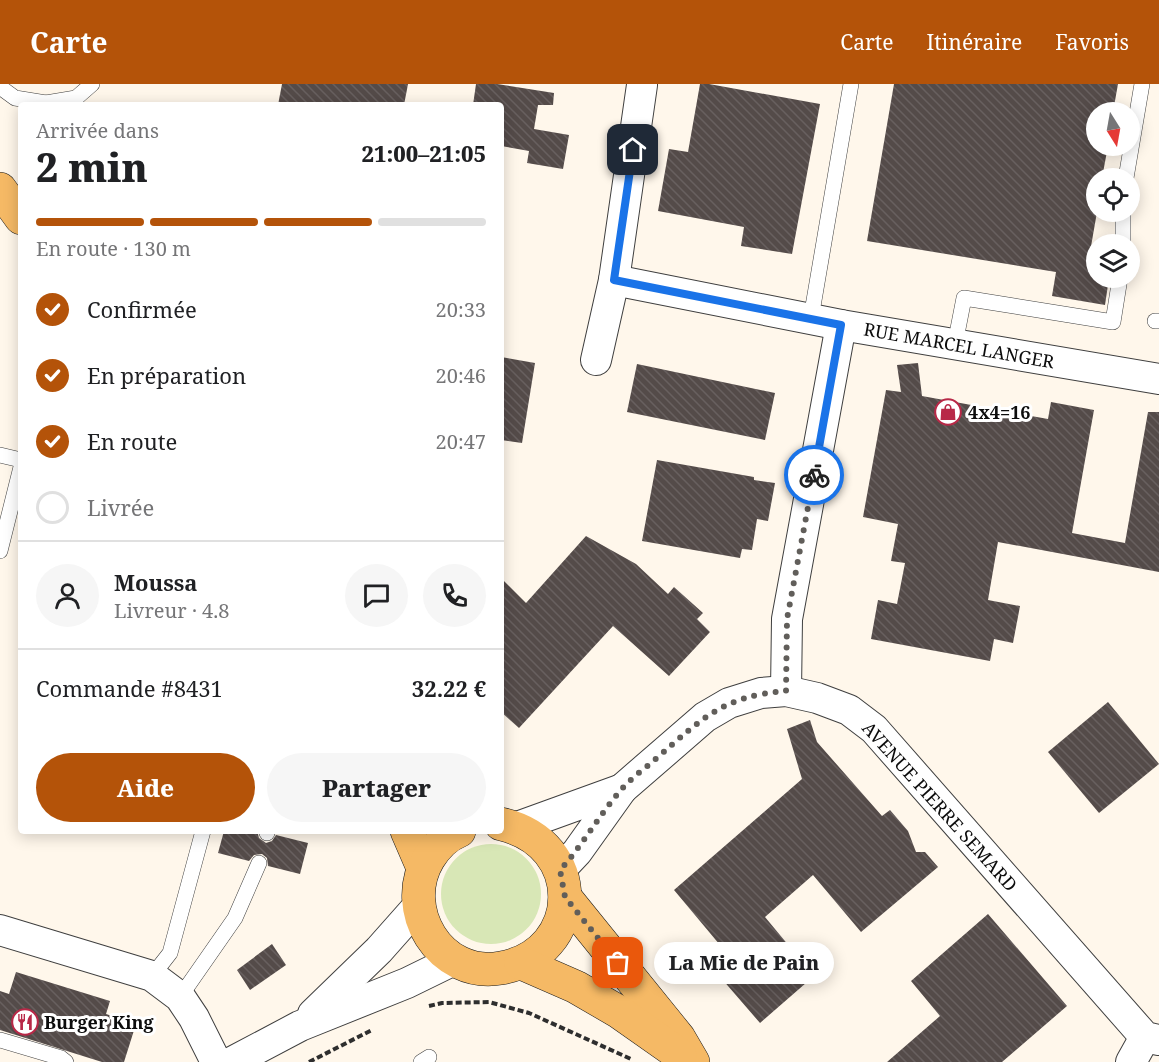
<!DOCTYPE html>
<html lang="fr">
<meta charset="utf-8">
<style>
:root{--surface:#fff;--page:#f6f6f6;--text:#202124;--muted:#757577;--line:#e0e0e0;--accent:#b45309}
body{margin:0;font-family:"Noto Serif",serif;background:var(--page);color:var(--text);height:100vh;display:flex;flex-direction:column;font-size:22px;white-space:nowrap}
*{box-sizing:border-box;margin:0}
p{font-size:20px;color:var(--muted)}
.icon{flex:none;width:33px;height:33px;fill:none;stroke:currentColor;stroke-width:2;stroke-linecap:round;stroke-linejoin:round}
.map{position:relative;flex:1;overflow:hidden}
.drawer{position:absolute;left:18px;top:18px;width:486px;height:732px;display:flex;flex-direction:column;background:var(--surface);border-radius:6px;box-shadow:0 3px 15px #0003}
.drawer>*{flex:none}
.needle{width:39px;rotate:169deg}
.fabs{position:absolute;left:1086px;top:18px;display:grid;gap:12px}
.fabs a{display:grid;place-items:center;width:54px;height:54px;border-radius:50%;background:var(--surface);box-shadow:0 3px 15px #0003;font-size:30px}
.pin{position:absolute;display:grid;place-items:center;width:51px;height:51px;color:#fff;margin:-26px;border-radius:12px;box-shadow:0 3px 9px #0006}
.courier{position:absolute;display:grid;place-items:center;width:60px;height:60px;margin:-30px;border:4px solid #1a73e8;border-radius:50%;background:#fff;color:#222;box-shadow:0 2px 8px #0007}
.bubble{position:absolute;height:42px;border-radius:21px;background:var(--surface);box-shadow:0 3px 15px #0003;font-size:20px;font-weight:800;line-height:42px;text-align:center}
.summary em{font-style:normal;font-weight:800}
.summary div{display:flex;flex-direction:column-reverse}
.summary{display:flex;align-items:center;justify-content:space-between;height:102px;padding:0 18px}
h1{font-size:39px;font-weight:800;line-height:45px}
.bar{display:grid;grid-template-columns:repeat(4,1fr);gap:9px 6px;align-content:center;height:72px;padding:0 18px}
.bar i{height:8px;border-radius:4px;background:var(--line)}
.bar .active{background:var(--accent)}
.bar p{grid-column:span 4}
.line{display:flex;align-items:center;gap:15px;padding:0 18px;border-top:2px solid var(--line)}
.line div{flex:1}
.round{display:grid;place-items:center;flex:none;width:63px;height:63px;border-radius:32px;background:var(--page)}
ol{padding:0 18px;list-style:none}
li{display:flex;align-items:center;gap:18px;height:66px}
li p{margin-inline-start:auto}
li .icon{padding:6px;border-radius:50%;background:var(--accent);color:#fff;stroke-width:4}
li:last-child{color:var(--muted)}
li i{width:33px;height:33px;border:3px solid var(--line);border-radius:50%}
.cta{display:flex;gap:12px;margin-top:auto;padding:12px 18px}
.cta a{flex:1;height:69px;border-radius:36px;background:var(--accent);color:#fff;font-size:24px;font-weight:800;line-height:69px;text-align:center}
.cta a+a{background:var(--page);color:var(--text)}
header{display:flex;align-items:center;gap:36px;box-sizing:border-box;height:84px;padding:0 30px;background:var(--accent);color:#fff}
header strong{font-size:28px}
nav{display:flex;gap:33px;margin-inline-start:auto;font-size:21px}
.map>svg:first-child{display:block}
</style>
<header>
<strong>Carte</strong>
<nav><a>Carte</a><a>Itinéraire</a><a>Favoris</a></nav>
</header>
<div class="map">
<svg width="1159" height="978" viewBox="0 0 1159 978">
<defs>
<pattern id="building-back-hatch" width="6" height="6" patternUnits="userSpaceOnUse" patternTransform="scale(1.5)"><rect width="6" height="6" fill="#544b49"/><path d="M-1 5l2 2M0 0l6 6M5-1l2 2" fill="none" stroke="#68605f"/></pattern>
</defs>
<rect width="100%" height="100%" fill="#fff7eb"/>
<!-- grass -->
<circle fill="#d8e7b6" cx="491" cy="810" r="50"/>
<!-- building -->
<g fill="url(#building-back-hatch)">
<polygon points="282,0 408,0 404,21 278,21"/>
<polygon points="476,0 497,0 554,9 553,21 538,21 534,45 569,51 563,85 527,79 529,67 501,62 501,21 473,21"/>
<polygon points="700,0 709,0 820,20 792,170 741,162 744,143 658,127 669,65 688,68"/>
<polygon points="894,0 1118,0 1113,28 1096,28 1096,62 1108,62 1102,94 1096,94 1097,128 1089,174 1096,175 1096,194 1109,194 1105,221 1052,212 1056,188 867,157"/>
<polygon points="501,273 535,279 522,359 501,356"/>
<polygon points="918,279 922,312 1048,335 1051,318 1094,326 1072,449 1125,459 1148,328 1159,328 1159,488 998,458 988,516 1020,522 1013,559 994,555 990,577 871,555 878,516 897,520 905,479 891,477 898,440 863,433 886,306 901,308 897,281"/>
<polygon points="637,280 775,309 765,356 627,328"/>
<polygon points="657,376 754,393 754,396 775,399 768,437 757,435 752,466 742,465 740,474 642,457"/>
<polygon points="586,452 636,480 668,510 674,503 703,529 697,535 710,548 669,592 613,542 519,644 501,628 501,494 526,519"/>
<polygon points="1108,618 1159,680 1099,729 1048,668"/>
<polygon points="810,636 817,658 882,732 890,726 908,747 916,768 925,768 938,783 861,848 813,791 765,833 814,892 760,939 709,880 725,867 674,806 802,695 787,645"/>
<polygon points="224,747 257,747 259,754 266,759 272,757 276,751 308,759 300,790 268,782 267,774 262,770 254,771 249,777 218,769"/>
<polygon points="988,830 1067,922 1002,978 887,978 940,932 911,897"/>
<polygon points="272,860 286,881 250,906 237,886"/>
<polygon points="16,888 110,917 106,930 136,940 124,978 102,978 0,946 0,907 9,910"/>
</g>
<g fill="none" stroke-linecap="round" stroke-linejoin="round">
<!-- lane casing -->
<g stroke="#3f3f3f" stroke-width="16">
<g id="lane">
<polyline points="0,3 15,14 46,19 76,14 92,0"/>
<polyline points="1126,94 1142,0"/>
<polyline points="1123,160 1123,128"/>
<polyline points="811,234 851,0"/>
<polyline points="1155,237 1159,237"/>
<polyline points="955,260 964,214 1113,238 1120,194"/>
<polyline points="0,371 21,376"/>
<polyline points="0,467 21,383"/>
<polyline points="267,749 267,747"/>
<polyline points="152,892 170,869 203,747"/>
<polyline points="180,913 235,834 259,779"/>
<polyline points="0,956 61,974 66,978"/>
<polyline points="421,978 429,973"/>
</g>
</g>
<!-- street casing -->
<g stroke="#3f3f3f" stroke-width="32">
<g id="street">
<polyline points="614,196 841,241"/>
<polyline points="596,276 614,196 642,1"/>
<polyline points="786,607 787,535 841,241 1159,295"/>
<polyline points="622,705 705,633 729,619 761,609 786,607 817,614 849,626 874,645 1145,953 1159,956"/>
<polyline points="517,743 622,705 577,768 560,786"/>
<polyline points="0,846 152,892 180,913 194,934 216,978"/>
<polyline points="313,930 379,866 418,822"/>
<polyline points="232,978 300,942 407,899 454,876"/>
<polyline points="1131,978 1145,953"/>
</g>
</g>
<!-- primary casing -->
<g stroke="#1d1d1d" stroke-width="34">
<g id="primary">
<polyline points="0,105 21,134"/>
<polyline points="407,747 423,784"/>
<path d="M459 747C446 752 436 763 429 774 398 825 440 895 501 884 585 869 587 759 501 740"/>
<polyline points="565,813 679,954 693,978"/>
<polyline points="521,879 576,903 619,928 680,971"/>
</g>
</g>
<!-- path -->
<g stroke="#2e2e2e" stroke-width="4" stroke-dasharray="6 3" stroke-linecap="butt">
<polyline points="429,922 442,919 489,918 529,929 631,975"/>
<polyline points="309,978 372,946"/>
</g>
<!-- lane -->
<use href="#lane" stroke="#fff" stroke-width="15"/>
<!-- street -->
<use href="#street" stroke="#fff" stroke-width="30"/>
<!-- primary -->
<use href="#primary" stroke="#f5b965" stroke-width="33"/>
</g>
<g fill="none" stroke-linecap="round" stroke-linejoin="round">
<!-- done -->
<path stroke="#615e5a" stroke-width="6" stroke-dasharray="0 10.8" d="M618 879 565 813 560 786C583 761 599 731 621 706 632 693 647 683 659 672 704 633 724 612 786 607L787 535 814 391"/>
<!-- route -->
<polyline stroke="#1a73e8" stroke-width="8" points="633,66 614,196 841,241 814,391"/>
</g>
<!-- icons -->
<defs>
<g id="shop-ring" transform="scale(1.35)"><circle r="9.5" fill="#fff" stroke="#b82847" stroke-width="1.5"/><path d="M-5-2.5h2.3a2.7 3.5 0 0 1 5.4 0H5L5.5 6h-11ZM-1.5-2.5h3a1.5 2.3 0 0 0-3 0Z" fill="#b82847"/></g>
<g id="restaurant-ring" transform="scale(1.35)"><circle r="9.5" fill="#fff" stroke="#b82847" stroke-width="1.5"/><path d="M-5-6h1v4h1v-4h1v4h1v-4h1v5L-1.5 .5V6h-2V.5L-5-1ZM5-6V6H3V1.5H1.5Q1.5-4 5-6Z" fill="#b82847"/></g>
</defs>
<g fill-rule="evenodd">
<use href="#shop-ring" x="948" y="328"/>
<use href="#restaurant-ring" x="25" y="938"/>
</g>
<g text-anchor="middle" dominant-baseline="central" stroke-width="6" stroke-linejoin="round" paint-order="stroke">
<!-- street labels -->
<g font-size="18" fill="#0c0c0c" stroke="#fff">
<text transform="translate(959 261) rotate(10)">RUE MARCEL LANGER</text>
<text transform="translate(940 722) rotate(48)">AVENUE PIERRE SEMARD</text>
</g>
<!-- poi labels -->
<g font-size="18" font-weight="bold" fill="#0c0c0c" stroke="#fff" text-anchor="start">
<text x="968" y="328">4x4=16</text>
<text x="44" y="938">Burger King</text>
</g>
</g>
</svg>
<div class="fabs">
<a><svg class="needle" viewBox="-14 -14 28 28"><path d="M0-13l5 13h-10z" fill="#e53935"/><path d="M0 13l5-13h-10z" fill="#757577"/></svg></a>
<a><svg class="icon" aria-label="locate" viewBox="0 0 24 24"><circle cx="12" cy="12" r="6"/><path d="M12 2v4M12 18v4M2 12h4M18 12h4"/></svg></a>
<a><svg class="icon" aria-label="layers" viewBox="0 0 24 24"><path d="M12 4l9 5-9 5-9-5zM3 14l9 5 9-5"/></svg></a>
</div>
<div class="pin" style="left:618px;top:879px;background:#ea580c"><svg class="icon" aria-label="bag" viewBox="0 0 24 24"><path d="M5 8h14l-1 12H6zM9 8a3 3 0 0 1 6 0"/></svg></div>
<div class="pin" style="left:633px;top:66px;background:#1f2937"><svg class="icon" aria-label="home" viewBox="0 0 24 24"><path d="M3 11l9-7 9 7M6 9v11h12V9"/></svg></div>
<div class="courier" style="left:814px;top:391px"><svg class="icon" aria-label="bike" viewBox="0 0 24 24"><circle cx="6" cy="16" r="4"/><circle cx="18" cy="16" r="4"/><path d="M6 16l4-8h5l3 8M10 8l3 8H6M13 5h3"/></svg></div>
<div class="bubble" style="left:654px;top:858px;width:180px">La Mie de Pain</div>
<section class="drawer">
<div class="summary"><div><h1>2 min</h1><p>Arrivée dans</p></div><em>21:00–21:05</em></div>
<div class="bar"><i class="active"></i><i class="active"></i><i class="active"></i><i></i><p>En route · 130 m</p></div>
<ol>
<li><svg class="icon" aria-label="check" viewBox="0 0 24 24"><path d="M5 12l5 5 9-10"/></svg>Confirmée<p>20:33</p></li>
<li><svg class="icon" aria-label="check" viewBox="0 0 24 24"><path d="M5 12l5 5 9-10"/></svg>En préparation<p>20:46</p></li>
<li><svg class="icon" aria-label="check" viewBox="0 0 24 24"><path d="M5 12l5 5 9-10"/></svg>En route<p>20:47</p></li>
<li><i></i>Livrée</li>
</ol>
<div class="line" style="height:108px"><a class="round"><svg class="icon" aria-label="person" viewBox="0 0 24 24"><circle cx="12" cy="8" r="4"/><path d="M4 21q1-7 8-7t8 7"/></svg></a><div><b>Moussa</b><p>Livreur · 4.8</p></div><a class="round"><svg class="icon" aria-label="chat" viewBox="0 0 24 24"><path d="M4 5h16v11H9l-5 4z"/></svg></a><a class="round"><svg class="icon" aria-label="phone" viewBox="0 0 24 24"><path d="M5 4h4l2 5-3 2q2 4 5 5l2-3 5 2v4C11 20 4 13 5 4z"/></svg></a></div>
<div class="line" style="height:78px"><div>Commande #8431</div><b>32.22 €</b></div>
<div class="cta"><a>Aide</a><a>Partager</a></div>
</section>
</div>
